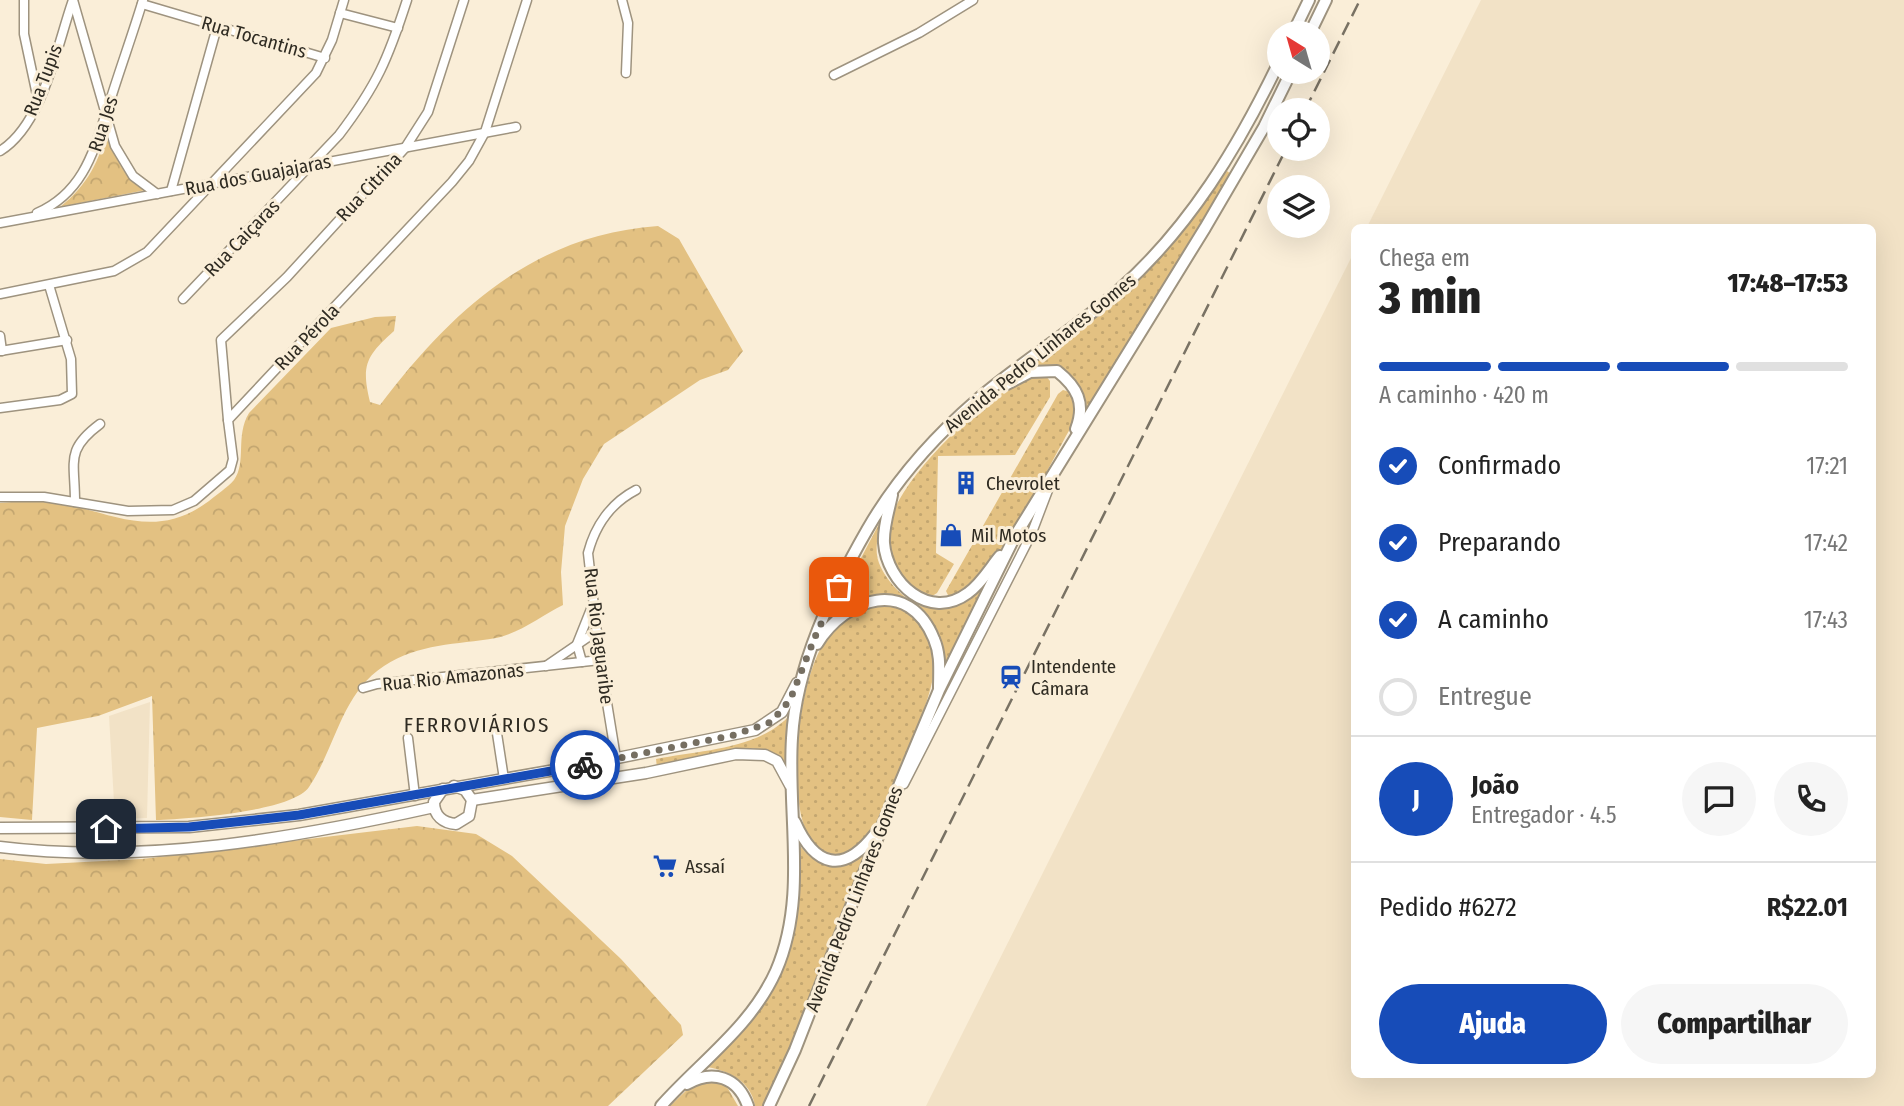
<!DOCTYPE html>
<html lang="pt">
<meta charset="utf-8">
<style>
:root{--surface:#fff;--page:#f6f6f6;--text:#222;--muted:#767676;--line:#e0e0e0;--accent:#174cb8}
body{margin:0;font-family:"Fira Sans Condensed",sans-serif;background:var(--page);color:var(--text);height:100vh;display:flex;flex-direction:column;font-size:26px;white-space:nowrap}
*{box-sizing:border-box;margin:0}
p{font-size:23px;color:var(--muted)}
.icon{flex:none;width:38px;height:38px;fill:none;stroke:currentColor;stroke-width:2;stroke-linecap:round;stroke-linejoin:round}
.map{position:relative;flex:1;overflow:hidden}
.drawer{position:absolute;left:1351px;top:224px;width:525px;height:854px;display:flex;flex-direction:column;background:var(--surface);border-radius:10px;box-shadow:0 7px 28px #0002}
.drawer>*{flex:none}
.needle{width:46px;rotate:323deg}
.controls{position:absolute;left:1267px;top:21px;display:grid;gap:14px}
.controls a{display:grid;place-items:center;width:63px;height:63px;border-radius:50%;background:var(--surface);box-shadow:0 7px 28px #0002;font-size:35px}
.pin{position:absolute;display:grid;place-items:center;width:60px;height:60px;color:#fff;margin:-30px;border-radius:14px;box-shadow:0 4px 10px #0006}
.courier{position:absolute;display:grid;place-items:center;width:70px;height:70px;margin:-35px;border:5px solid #174cb8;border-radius:50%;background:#fff;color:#222;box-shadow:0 2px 9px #0007}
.summary em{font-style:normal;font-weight:800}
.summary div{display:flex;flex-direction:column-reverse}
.summary{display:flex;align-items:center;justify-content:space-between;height:119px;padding:0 28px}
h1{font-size:46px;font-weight:800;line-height:52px}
.bar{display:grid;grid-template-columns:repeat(4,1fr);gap:10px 7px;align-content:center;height:84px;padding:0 28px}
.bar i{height:9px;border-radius:5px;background:var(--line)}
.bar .selected{background:var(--accent)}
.bar p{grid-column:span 4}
.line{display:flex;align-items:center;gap:18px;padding:0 28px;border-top:2px solid var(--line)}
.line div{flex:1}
.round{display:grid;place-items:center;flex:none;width:74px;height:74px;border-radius:37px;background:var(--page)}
ol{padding:0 28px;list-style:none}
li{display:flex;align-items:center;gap:21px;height:77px}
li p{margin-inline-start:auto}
li .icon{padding:7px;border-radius:50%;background:var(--accent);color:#fff;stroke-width:4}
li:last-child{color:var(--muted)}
li i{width:38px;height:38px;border:4px solid var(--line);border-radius:50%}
.action{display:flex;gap:14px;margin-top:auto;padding:14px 28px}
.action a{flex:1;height:80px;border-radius:42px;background:var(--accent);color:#fff;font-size:28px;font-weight:800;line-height:80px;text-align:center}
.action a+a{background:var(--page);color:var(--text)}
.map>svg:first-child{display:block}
</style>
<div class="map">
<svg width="1904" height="1106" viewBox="0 0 1904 1106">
<defs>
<pattern id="grass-dots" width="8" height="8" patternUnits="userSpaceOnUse" patternTransform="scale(1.75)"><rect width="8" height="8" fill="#e3c182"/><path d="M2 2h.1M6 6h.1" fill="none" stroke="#c3a670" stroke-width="1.8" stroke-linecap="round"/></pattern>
<pattern id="forest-crowns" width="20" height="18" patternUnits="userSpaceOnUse" patternTransform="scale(1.75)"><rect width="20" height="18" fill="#e3c182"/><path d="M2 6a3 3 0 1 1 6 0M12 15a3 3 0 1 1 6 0" fill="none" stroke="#c3a670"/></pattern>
</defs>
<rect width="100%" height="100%" fill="#faeed8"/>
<!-- built -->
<g fill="#f2e2c6">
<polygon points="1481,0 1904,0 1904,1106 926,1106 1354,252 1354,1074 1872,1074 1872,228 1367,227"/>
<polygon points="150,702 147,818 115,819 109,716"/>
</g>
<!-- grass -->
<g fill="url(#grass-dots)">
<path d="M1227 171 1231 174 1084 415C1083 378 1065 360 1028 369L1126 291 1178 238Z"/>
<path d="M1035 374 1045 375 1050 381V397L1015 455 938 456 936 553 954 564 937 593 929 598 897 579C894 568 886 554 886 543 883 488 988 393 1035 374Z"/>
<path d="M1063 390 1073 393 1077 413 1070 429C1044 474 996 580 949 597L946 591 1058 394Z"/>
<path d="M881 520C878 534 874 550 879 563 887 584 917 616 942 606 959 600 977 583 992 572L943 669 927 620 888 596H870L846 606 828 621Z"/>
<path d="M866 603C971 608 932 695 904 757 894 780 886 809 872 830 866 839 857 847 850 854L825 856C820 850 811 843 808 836 786 790 798 681 826 639 834 625 853 614 866 603Z"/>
<path d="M791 714 789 768 777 755 752 748 657 768 656 759C700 750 759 750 791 714Z"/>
<path d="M800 846C824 874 842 871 869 849L766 1106H755C751 1081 729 1071 707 1067 782 999 803 947 800 846Z"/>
</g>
<!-- forest -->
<g fill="url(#forest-crowns)">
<path d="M108 128C114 155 121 177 146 190L60 207C88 185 99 161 108 128Z"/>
<path d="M658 226 679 239 743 351 728 370 700 380 604 444 583 479 565 526 561 572 563 605C543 615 518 634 496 638 456 645 419 643 384 666 341 694 336 747 309 787 292 812 186 819 156 820L152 696 98 716 37 728 32 820 0 817V503C16 502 33 499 49 501 109 510 153 543 209 501 217 494 227 488 234 480 247 462 235 436 249 413L331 328 375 317 396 316 394 331C366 356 361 365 370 402L380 405C453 309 534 235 658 226Z"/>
<polygon points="417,826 476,834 512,856 621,959 681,1025 683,1035 608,1106 0,1106 0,859 46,864 142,859"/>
<polygon points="714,1081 727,1087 738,1106 670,1106 692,1085"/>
</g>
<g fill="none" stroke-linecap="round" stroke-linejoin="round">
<!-- minor casing -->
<g stroke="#9e937f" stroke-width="11">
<g id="minor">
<polyline points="24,0 24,34 38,100"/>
<polyline points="73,0 115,146 133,176 157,194"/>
<polyline points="622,0 628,23 626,73"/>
<polyline points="142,4 325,58"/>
<polyline points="340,13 398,28"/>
<polyline points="834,75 919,33 973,0"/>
<path d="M0 151C43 125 57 45 73 0"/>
<polyline points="171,191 217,27"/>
<path d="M37 213C87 191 95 145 111 98 121 66 133 33 143 0"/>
<polyline points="0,223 516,127"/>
<polyline points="0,294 114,271 147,252 316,73 332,40 344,0"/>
<path d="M183 299 339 135C377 85 388 59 407 0"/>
<polyline points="0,336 2,351"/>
<polyline points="0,351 67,340"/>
<polyline points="0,408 60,400 72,394 71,359 49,285"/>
<polyline points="228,420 221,340 287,277 405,148 428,112 464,0"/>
<polyline points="0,497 44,497 128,511 173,510 194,501 230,470 233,459 228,420 452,182 469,161 485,132 527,0"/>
<path d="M75 502C75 461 65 450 100 424"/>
<polyline points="582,662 577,644 593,604"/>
<polyline points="546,666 597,631"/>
<polyline points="363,688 377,684 600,660"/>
<polyline points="496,727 504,779"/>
<polyline points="408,738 415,796"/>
<path d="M616 758 600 660 588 553C595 526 611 503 636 490"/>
<polyline points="904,784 1031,535 1050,485"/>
</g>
</g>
<!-- major casing -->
<g stroke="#9e937f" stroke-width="13">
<g id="major">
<path d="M443 789 434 802C434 816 443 823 456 824L469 816 472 800 465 790 454 786"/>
<polyline points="472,800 646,773 736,754 765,755 777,761 790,785"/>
<polyline points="0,828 189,827 299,815 583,765 755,730 782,712 797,683"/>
<path d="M0 847C143 865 295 838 434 807"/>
</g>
</g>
<!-- highway casing -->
<g stroke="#9e937f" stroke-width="14">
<g id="highway">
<polyline points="1293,33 1309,0"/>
<polyline points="1310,33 1326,0"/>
<path d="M1007 384 1030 372 1057 371C1077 387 1086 403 1076 429"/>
<path d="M892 495C889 510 883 527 884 543 887 582 929 622 968 593 981 584 990 568 1000 556"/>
<path d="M817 644C846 597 909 577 934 639 941 655 939 671 939 688"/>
<path d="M795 822C815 867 843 875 875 834"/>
<path d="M687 1084C713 1069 738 1077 748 1106"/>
<path d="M661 1106C700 1062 751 1027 776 971 808 897 787 816 792 738 796 666 832 591 867 530 895 481 935 436 978 399 1023 360 1075 330 1119 290 1190 227 1238 147 1279 62"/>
<polyline points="769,1106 795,1050 883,824 939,690 1015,536 1205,228 1264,127 1291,72"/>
</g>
</g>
<!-- minor -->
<use href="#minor" stroke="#fff" stroke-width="8"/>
<!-- major -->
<use href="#major" stroke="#fff" stroke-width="10"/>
<!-- highway -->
<use href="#highway" stroke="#fff" stroke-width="10"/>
<!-- rail -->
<g stroke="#797264" stroke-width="2.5" stroke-dasharray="14 7" stroke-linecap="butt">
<polyline points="1305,110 1360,0"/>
<polyline points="809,1106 1286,149"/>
</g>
</g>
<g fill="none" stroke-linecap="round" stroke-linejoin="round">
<!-- done -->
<polyline stroke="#766f62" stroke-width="7" stroke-dasharray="0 12.6" points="585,765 734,735 771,722 790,700 817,632 839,587"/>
<!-- route -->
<polyline stroke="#174cb8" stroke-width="9" points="106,829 189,827 299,815 585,765"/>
</g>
<!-- icons -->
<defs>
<g id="building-bare" transform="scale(1.89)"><path d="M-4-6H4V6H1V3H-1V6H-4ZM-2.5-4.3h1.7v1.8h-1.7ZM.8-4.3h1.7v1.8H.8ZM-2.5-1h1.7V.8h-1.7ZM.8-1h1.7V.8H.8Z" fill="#174cb8" stroke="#faeed8" stroke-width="2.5" paint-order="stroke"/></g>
<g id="shop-bare" transform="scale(1.89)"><path d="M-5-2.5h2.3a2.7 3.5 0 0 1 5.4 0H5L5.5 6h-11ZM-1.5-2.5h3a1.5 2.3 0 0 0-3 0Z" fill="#174cb8" stroke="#faeed8" stroke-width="2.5" paint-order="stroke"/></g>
<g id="station-bare" transform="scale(1.89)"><path d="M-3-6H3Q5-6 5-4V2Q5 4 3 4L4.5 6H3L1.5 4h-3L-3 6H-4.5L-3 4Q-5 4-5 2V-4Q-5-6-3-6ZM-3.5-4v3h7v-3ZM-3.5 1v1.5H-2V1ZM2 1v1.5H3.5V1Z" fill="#174cb8" stroke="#faeed8" stroke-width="2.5" paint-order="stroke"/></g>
<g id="supermarket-bare" transform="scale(1.89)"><path d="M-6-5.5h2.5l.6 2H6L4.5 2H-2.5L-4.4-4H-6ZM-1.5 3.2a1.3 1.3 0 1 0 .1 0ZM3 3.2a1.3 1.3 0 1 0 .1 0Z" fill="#174cb8" stroke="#faeed8" stroke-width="2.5" paint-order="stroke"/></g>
</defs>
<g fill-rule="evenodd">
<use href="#building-bare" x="966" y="483"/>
<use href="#shop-bare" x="951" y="535"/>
<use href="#station-bare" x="1011" y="677"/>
<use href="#supermarket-bare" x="665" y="866"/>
</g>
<g text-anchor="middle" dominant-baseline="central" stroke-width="6" stroke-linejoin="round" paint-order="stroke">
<!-- street labels -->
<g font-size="19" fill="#2f2b22" stroke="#faeed8">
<text transform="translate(254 37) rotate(16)">Rua Tocantins</text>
<text transform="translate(43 80) rotate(-69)">Rua Tupis</text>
<text transform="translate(103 124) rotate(-72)">Rua Jes</text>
<text transform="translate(258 175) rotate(-11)">Rua dos Guajajaras</text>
<text transform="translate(369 187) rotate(-47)">Rua Citrina</text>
<text transform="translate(242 238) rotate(-46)">Rua Caiçaras</text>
<text transform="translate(307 337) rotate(-46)">Rua Pérola</text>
<text transform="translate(1040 353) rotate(-39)">Avenida Pedro Linhares Gomes</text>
<text transform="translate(599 636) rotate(83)">Rua Rio Jaguaribe</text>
<text transform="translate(453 677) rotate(-6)">Rua Rio Amazonas</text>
<text transform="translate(854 899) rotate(-69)">Avenida Pedro Linhares Gomes</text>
</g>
<!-- poi labels -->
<g font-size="19" fill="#2f2b22" stroke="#faeed8" text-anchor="start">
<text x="986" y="483">Chevrolet</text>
<text x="971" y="535">Mil Motos</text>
<text x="1031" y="666">Intendente<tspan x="1031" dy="22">Câmara</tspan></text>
<text x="685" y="866">Assaí</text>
</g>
<!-- neighbourhood labels -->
<g font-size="21" letter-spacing="2" fill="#2f2b22" stroke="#faeed8">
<text x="477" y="725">FERROVIÁRIOS</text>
</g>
</g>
</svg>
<div class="controls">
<a><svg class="needle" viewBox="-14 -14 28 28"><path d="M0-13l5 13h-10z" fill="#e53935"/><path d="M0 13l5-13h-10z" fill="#767676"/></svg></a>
<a><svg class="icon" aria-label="locate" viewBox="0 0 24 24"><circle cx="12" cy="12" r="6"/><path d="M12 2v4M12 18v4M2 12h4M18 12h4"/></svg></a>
<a><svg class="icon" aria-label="layers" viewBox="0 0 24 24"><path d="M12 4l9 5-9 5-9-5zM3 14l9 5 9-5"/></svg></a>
</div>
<div class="pin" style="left:839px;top:587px;background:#ea580c"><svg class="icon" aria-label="bag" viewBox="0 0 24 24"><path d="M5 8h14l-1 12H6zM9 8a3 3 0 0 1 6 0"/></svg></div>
<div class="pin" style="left:106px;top:829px;background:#1f2937"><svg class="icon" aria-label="home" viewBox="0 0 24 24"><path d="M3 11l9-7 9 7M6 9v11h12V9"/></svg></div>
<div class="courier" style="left:585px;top:765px"><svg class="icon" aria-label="bike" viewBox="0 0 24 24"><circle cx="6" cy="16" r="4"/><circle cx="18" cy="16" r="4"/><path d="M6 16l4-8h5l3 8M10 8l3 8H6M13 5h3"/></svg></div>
<section class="drawer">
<div class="summary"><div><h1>3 min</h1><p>Chega em</p></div><em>17:48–17:53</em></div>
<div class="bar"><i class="selected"></i><i class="selected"></i><i class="selected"></i><i></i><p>A caminho · 420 m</p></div>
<ol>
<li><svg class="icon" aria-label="check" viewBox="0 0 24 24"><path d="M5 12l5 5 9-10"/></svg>Confirmado<p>17:21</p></li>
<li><svg class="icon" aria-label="check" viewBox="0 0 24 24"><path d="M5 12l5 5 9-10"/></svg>Preparando<p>17:42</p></li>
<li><svg class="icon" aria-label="check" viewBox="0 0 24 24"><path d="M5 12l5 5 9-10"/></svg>A caminho<p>17:43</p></li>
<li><i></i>Entregue</li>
</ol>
<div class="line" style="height:126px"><b class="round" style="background:var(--accent);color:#fff">J</b><div><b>João</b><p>Entregador · 4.5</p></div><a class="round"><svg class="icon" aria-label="chat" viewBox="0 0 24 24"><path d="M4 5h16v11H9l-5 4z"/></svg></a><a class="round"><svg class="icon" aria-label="phone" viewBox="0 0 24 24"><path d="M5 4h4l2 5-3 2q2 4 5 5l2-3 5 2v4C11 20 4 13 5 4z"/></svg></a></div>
<div class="line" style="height:91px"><div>Pedido #6272</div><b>R$22.01</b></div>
<div class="action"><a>Ajuda</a><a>Compartilhar</a></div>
</section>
</div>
